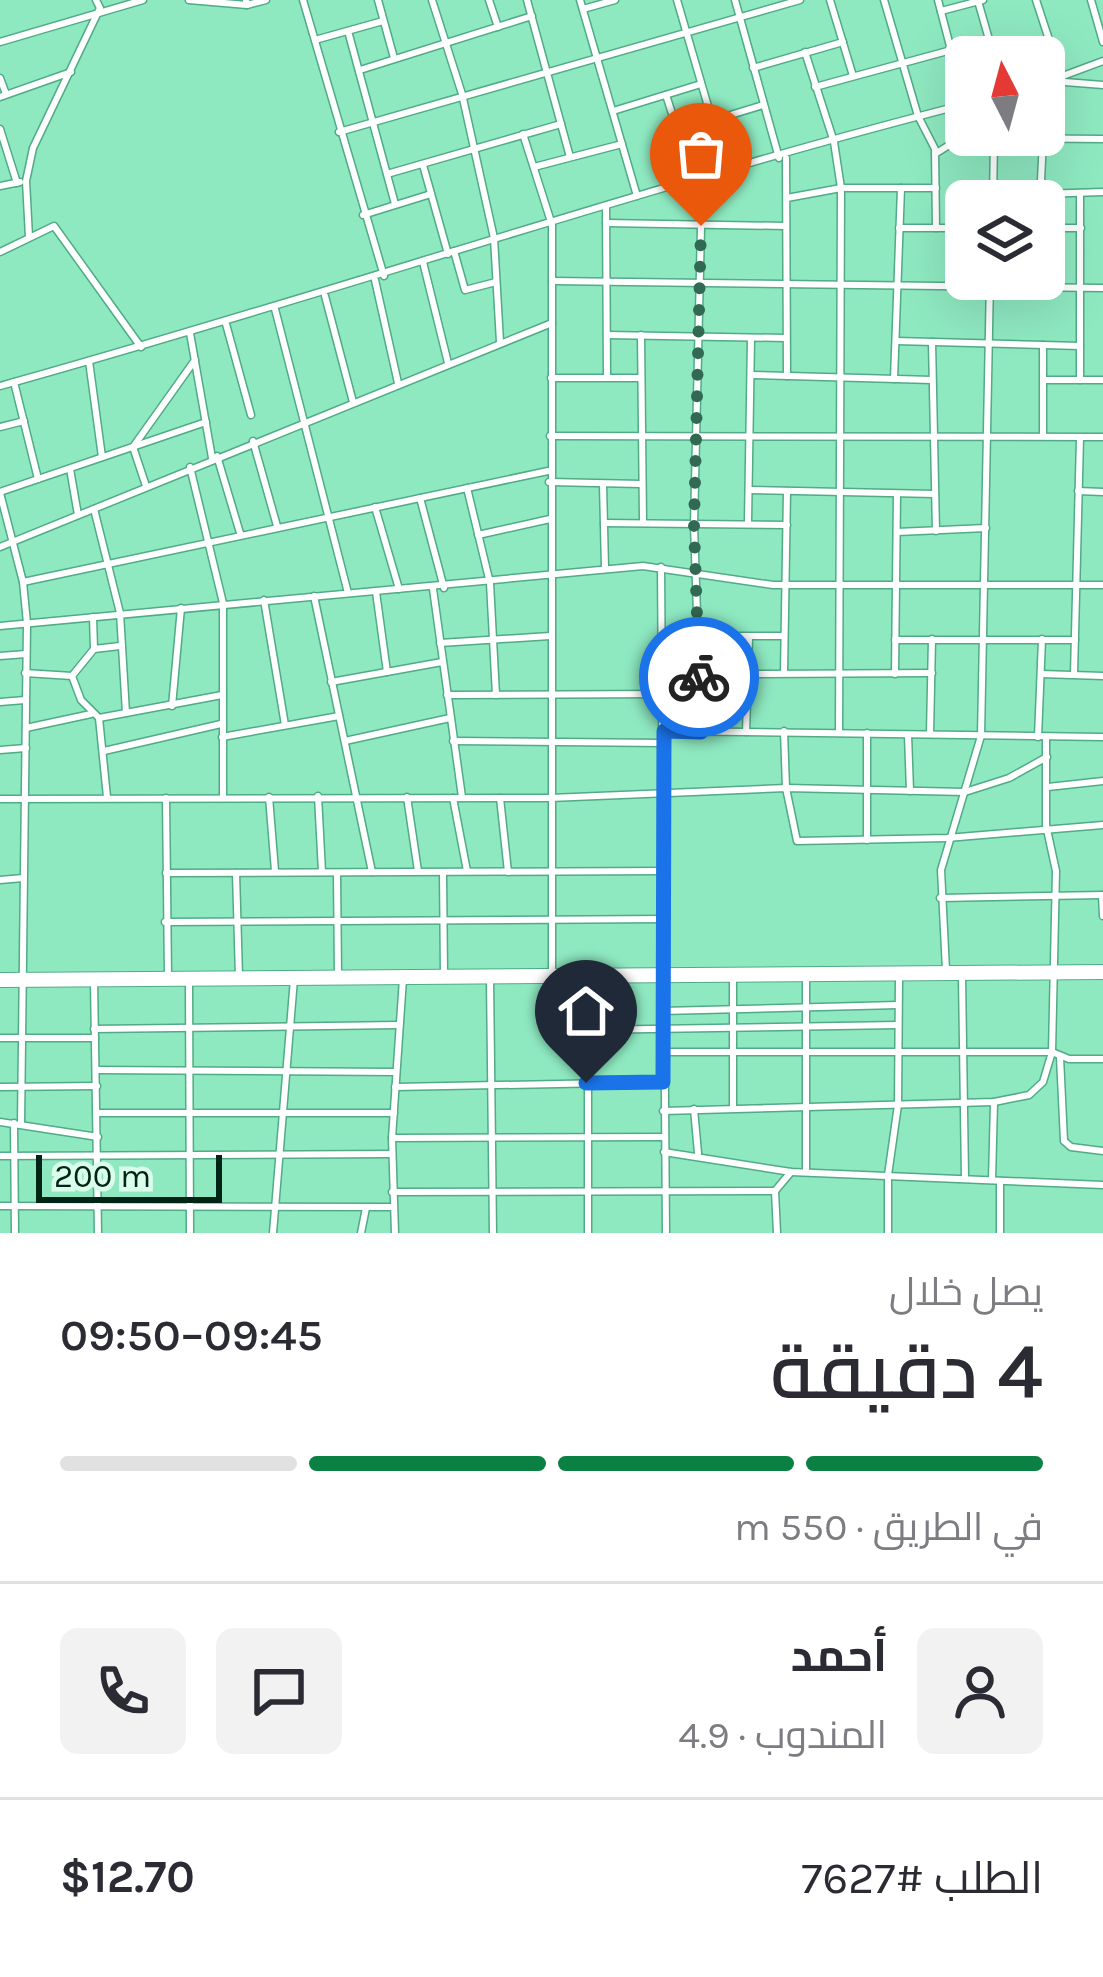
<!DOCTYPE html>
<html lang="ar">
<meta charset="utf-8">
<style>
:root{--surface:#fff;--page:#f2f2f3;--text:#2b2b33;--muted:#7c7c81;--line:#e1e1e2;--accent:#0b8043}
body{margin:0;font-family:Karla,Cairo,sans-serif;background:var(--page);color:var(--text);direction:rtl;height:100vh;display:flex;flex-direction:column;font-size:45px;white-space:nowrap}
*{box-sizing:border-box;margin:0}
p{font-size:39px;color:var(--muted)}
.icon{flex:none;width:66px;height:66px;fill:none;stroke:currentColor;stroke-width:2;stroke-linecap:round;stroke-linejoin:round}
.map{position:relative;height:1233px;overflow:hidden;direction:ltr}
.drawer{display:flex;flex-direction:column;background:var(--surface);flex:1}
.drawer>*{flex:none}
.needle{width:78px;rotate:354deg}
.tools{position:absolute;left:945px;top:36px;display:grid;gap:24px}
.tools a{display:grid;place-items:center;width:120px;height:120px;border-radius:18px;background:var(--surface);box-shadow:0 12px 48px #0002;font-size:60px}
.scale{position:absolute;left:36px;bottom:30px;width:186px;box-sizing:border-box;padding-left:12px;border:6px solid #002416;border-top:0;font-size:33px;line-height:42px;white-space:nowrap;color:#002416;-webkit-text-stroke:9px #dbfdec;paint-order:stroke}
.pin{position:absolute;display:grid;place-items:center;width:102px;height:102px;color:#fff;margin:-123px -51px;border-radius:50% 50% 50% 0;rotate:-45deg;box-shadow:0 0 12px #0007}
.pin .icon{rotate:45deg}
.courier{position:absolute;display:grid;place-items:center;width:120px;height:120px;margin:-60px;border:9px solid #1a73e8;border-radius:50%;background:#fff;color:#222;box-shadow:0 3px 15px #0007}
.head em{font-style:normal;font-weight:600}
.head div{display:flex;flex-direction:column-reverse}
.head{display:flex;align-items:center;justify-content:space-between;height:204px;padding:0 60px}
h1{font-size:78px;font-weight:600;line-height:90px}
.bar{display:grid;grid-template-columns:repeat(4,1fr);gap:18px 12px;align-content:center;height:144px;padding:0 60px}
.bar i{height:15px;border-radius:9px;background:var(--line)}
.bar .selected{background:var(--accent)}
.bar p{grid-column:span 4}
.line{display:flex;align-items:center;gap:30px;padding:0 60px;border-top:3px solid var(--line)}
.line div{flex:1}
.round{display:grid;place-items:center;flex:none;width:126px;height:126px;border-radius:18px;background:var(--page)}
.map>svg:first-child{display:block}
</style>
<div class="map">
<svg width="1103" height="1233" viewBox="0 0 1103 1233">
<rect width="100%" height="100%" fill="#8ee9c1"/>
<g fill="none" stroke-linecap="round" stroke-linejoin="round">
<!-- street casing -->
<g stroke="#50ab86" stroke-width="9">
<g id="street">
<polyline points="189,0 247,5"/>
<polyline points="246,0 247,5 266,0"/>
<polyline points="303,0 384,276"/>
<polyline points="378,0 394,58"/>
<polyline points="432,0 462,94 494,238 500,342"/>
<polyline points="489,0 498,27"/>
<polyline points="527,0 570,157"/>
<polyline points="580,0 637,196"/>
<polyline points="677,0 712,120"/>
<polyline points="735,0 779,158"/>
<polyline points="830,0 853,76"/>
<polyline points="884,0 918,116 935,149 936,228"/>
<polyline points="938,0 951,50"/>
<polyline points="1036,0 1061,76"/>
<polyline points="1091,0 1103,42"/>
<polyline points="978,1 994,57"/>
<polyline points="583,9 615,0"/>
<polyline points="941,11 983,0"/>
<polyline points="348,31 395,204"/>
<polyline points="315,40 383,21"/>
<polyline points="0,42 143,0"/>
<polyline points="805,52 834,142 841,188 839,733"/>
<polyline points="753,68 843,42"/>
<polyline points="360,70 532,16"/>
<polyline points="0,78 6,94"/>
<polyline points="1052,81 1103,85"/>
<polyline points="1044,83 1103,61"/>
<polyline points="815,87 988,40"/>
<polyline points="666,95 694,181 701,227 694,525 701,732"/>
<polyline points="0,97 71,72"/>
<polyline points="613,111 701,84"/>
<polyline points="0,129 17,183"/>
<polyline points="678,131 763,105"/>
<polyline points="339,132 800,0"/>
<polyline points="523,134 552,225 552,975"/>
<polyline points="994,138 1103,139"/>
<polyline points="935,154 957,140 958,106"/>
<polyline points="786,158 787,376"/>
<polyline points="423,165 448,254"/>
<polyline points="534,167 622,144"/>
<polyline points="387,174 561,124"/>
<polyline points="0,186 20,182"/>
<polyline points="1080,193 1080,380"/>
<polyline points="1041,194 1103,192"/>
<polyline points="787,198 841,188 936,188"/>
<polyline points="993,201 994,139"/>
<polyline points="1040,201 1043,139"/>
<polyline points="606,207 607,377"/>
<polyline points="363,215 431,194"/>
<polyline points="606,223 786,226"/>
<polyline points="899,228 966,228"/>
<polyline points="1044,228 1081,228"/>
<polyline points="29,237 26,181 33,148 100,8 96,0"/>
<polyline points="454,251 465,290 496,282"/>
<polyline points="0,252 54,226 141,347"/>
<polyline points="423,262 448,363"/>
<polyline points="375,280 398,383"/>
<polyline points="552,281 1103,288"/>
<polyline points="325,296 353,402"/>
<polyline points="275,309 348,593"/>
<polyline points="226,324 251,415"/>
<polyline points="190,333 212,458"/>
<polyline points="607,335 786,338"/>
<polyline points="641,335 643,521"/>
<polyline points="896,341 1080,346"/>
<polyline points="932,342 936,531"/>
<polyline points="89,361 102,457"/>
<polyline points="751,375 932,380"/>
<polyline points="551,378 641,378"/>
<polyline points="894,379 901,188"/>
<polyline points="1044,380 1103,380"/>
<polyline points="14,382 38,479"/>
<path d="M0 386C324 296 641 187 966 104"/>
<polyline points="0,427 24,421"/>
<polyline points="550,436 1103,437"/>
<polyline points="1043,436 1043,345"/>
<polyline points="253,441 277,526"/>
<polyline points="217,456 240,533"/>
<polyline points="190,467 223,603 223,798"/>
<polyline points="70,469 78,515"/>
<polyline points="549,482 641,484"/>
<polyline points="603,484 605,568"/>
<polyline points="146,486 133,447 195,360"/>
<polyline points="467,488 490,583 496,695"/>
<polyline points="750,490 935,494"/>
<polyline points="1078,491 1103,492"/>
<polyline points="0,492 206,422"/>
<polyline points="0,493 23,582 27,623 21,1124"/>
<polyline points="420,498 444,588"/>
<polyline points="375,507 399,589"/>
<polyline points="94,509 120,613 126,713"/>
<polyline points="748,522 751,338"/>
<polyline points="604,523 787,525"/>
<polyline points="897,532 986,528"/>
<polyline points="478,535 550,519"/>
<polyline points="0,547 552,323"/>
<polyline points="661,567 666,1233"/>
<polyline points="23,582 548,471"/>
<polyline points="433,589 462,797"/>
<polyline points="376,592 387,672"/>
<polyline points="314,596 372,872"/>
<polyline points="264,600 285,725"/>
<polyline points="0,626 643,566 773,585 1103,585"/>
<polyline points="698,636 784,636"/>
<polyline points="895,640 1075,640"/>
<polyline points="440,643 550,636"/>
<polyline points="94,649 120,646"/>
<polyline points="0,656 26,654"/>
<polyline points="25,673 72,676 94,649 93,617"/>
<polyline points="784,673 787,491"/>
<polyline points="748,674 932,673"/>
<polyline points="895,674 897,494"/>
<polyline points="1041,674 1103,676"/>
<polyline points="1074,674 1080,438"/>
<polyline points="72,676 81,700 99,718 222,695"/>
<polyline points="331,682 442,662"/>
<polyline points="447,695 663,694"/>
<polyline points="0,702 25,700"/>
<polyline points="172,706 181,608"/>
<polyline points="99,718 107,797"/>
<polyline points="26,728 91,714"/>
<polyline points="664,731 1103,737"/>
<polyline points="784,731 786,788 797,841 947,838 1103,825"/>
<polyline points="746,732 749,637"/>
<polyline points="930,734 932,639"/>
<polyline points="908,735 910,791"/>
<polyline points="222,737 339,716"/>
<polyline points="1038,737 1042,639"/>
<polyline points="345,741 450,718"/>
<polyline points="453,741 664,743"/>
<polyline points="0,750 26,748"/>
<polyline points="104,751 221,724"/>
<polyline points="1048,787 1103,781"/>
<polyline points="318,796 322,872"/>
<polyline points="269,797 275,871"/>
<polyline points="407,797 418,871"/>
<polyline points="166,798 168,976"/>
<polyline points="453,798 467,871"/>
<polyline points="500,798 508,872"/>
<polyline points="0,799 550,798 786,788 965,792 1009,778 1047,757"/>
<polyline points="867,840 867,733"/>
<polyline points="166,873 666,871"/>
<polyline points="236,873 239,977"/>
<polyline points="443,873 444,974"/>
<polyline points="337,874 338,975"/>
<polyline points="0,880 23,878"/>
<polyline points="1102,895 1103,916"/>
<polyline points="940,898 1103,895"/>
<polyline points="165,922 665,919"/>
<polyline points="946,970 941,870 981,736 990,279"/>
<polyline points="588,977 588,1233"/>
<polyline points="962,977 965,1177"/>
<polyline points="490,979 493,1233"/>
<polyline points="94,980 98,1233"/>
<polyline points="189,983 190,1233"/>
<polyline points="662,1011 898,1005"/>
<polyline points="94,1029 399,1025"/>
<polyline points="585,1030 898,1025"/>
<polyline points="0,1038 95,1038"/>
<polyline points="662,1052 1052,1052 1069,1059 1103,1059"/>
<polyline points="1060,1057 1064,1141 1071,1147 1103,1151"/>
<polyline points="96,1070 396,1072"/>
<polyline points="0,1087 97,1086"/>
<polyline points="395,1087 661,1082"/>
<polyline points="733,1107 733,979"/>
<polyline points="694,1109 698,1153"/>
<polyline points="663,1111 994,1102 1029,1095 1043,1082 1052,1052 1056,871 1046,825 1046,737"/>
<polyline points="98,1113 394,1113"/>
<polyline points="0,1122 98,1137"/>
<polyline points="14,1123 15,1233"/>
<polyline points="392,1138 663,1137"/>
<polyline points="664,1152 791,1172 1103,1185"/>
<polyline points="0,1156 391,1154"/>
<polyline points="806,1172 806,976"/>
<polyline points="992,1180 994,1102"/>
<polyline points="392,1192 775,1191"/>
<polyline points="0,1206 392,1207"/>
<polyline points="273,1233 294,979"/>
<polyline points="361,1233 366,1208"/>
<polyline points="395,1233 392,1138 403,979"/>
<polyline points="777,1233 775,1191 791,1172"/>
<polyline points="888,1233 888,1175 898,1105 899,978"/>
<polyline points="1000,1233 1000,1181"/>
</g>
</g>
<!-- highway casing -->
<g stroke="#50ab86" stroke-width="16">
<polyline id="highway" points="0,980 1103,972"/>
</g>
<!-- street -->
<use href="#street" stroke="#fff" stroke-width="6"/>
<!-- highway -->
<use href="#highway" stroke="#fff" stroke-width="14"/>
</g>
<g fill="none" stroke-linecap="round" stroke-linejoin="round">
<!-- done -->
<polyline stroke="#326952" stroke-width="12" stroke-dasharray="0 21.6" points="699,677 694,525 701,226"/>
<!-- route -->
<polyline stroke="#1a73e8" stroke-width="15" points="586,1083 663,1082 664,731 701,732 699,677"/>
</g>
</svg>
<div class="tools">
<a><svg class="needle" viewBox="-14 -14 28 28"><path d="M0-13l5 13h-10z" fill="#e53935"/><path d="M0 13l5-13h-10z" fill="#7c7c81"/></svg></a>
<a><svg class="icon" aria-label="layers" viewBox="0 0 24 24"><path d="M12 4l9 5-9 5-9-5zM3 14l9 5 9-5"/></svg></a>
</div>
<div class="scale">200 m</div>
<div class="pin" style="left:701px;top:226px;background:#ea580c"><svg class="icon" aria-label="bag" viewBox="0 0 24 24"><path d="M5 8h14l-1 12H6zM9 8a3 3 0 0 1 6 0"/></svg></div>
<div class="pin" style="left:586px;top:1083px;background:#1f2937"><svg class="icon" aria-label="home" viewBox="0 0 24 24"><path d="M3 11l9-7 9 7M6 9v11h12V9"/></svg></div>
<div class="courier" style="left:699px;top:677px"><svg class="icon" aria-label="bike" viewBox="0 0 24 24"><circle cx="6" cy="16" r="4"/><circle cx="18" cy="16" r="4"/><path d="M6 16l4-8h5l3 8M10 8l3 8H6M13 5h3"/></svg></div>
</div>
<section class="drawer">
<div class="head"><div><h1>4 دقيقة</h1><p>يصل خلال</p></div><em>09:45–09:50</em></div>
<div class="bar"><i class="selected"></i><i class="selected"></i><i class="selected"></i><i></i><p>في الطريق · 550 m</p></div>
<div class="line" style="height:216px"><a class="round"><svg class="icon" aria-label="person" viewBox="0 0 24 24"><circle cx="12" cy="8" r="4"/><path d="M4 21q1-7 8-7t8 7"/></svg></a><div><b>أحمد</b><p>المندوب · 4.9</p></div><a class="round"><svg class="icon" aria-label="chat" viewBox="0 0 24 24"><path d="M4 5h16v11H9l-5 4z"/></svg></a><a class="round"><svg class="icon" aria-label="phone" viewBox="0 0 24 24"><path d="M5 4h4l2 5-3 2q2 4 5 5l2-3 5 2v4C11 20 4 13 5 4z"/></svg></a></div>
<div class="line" style="height:156px"><div>الطلب #7627</div><b>$12.70</b></div>
</section>
